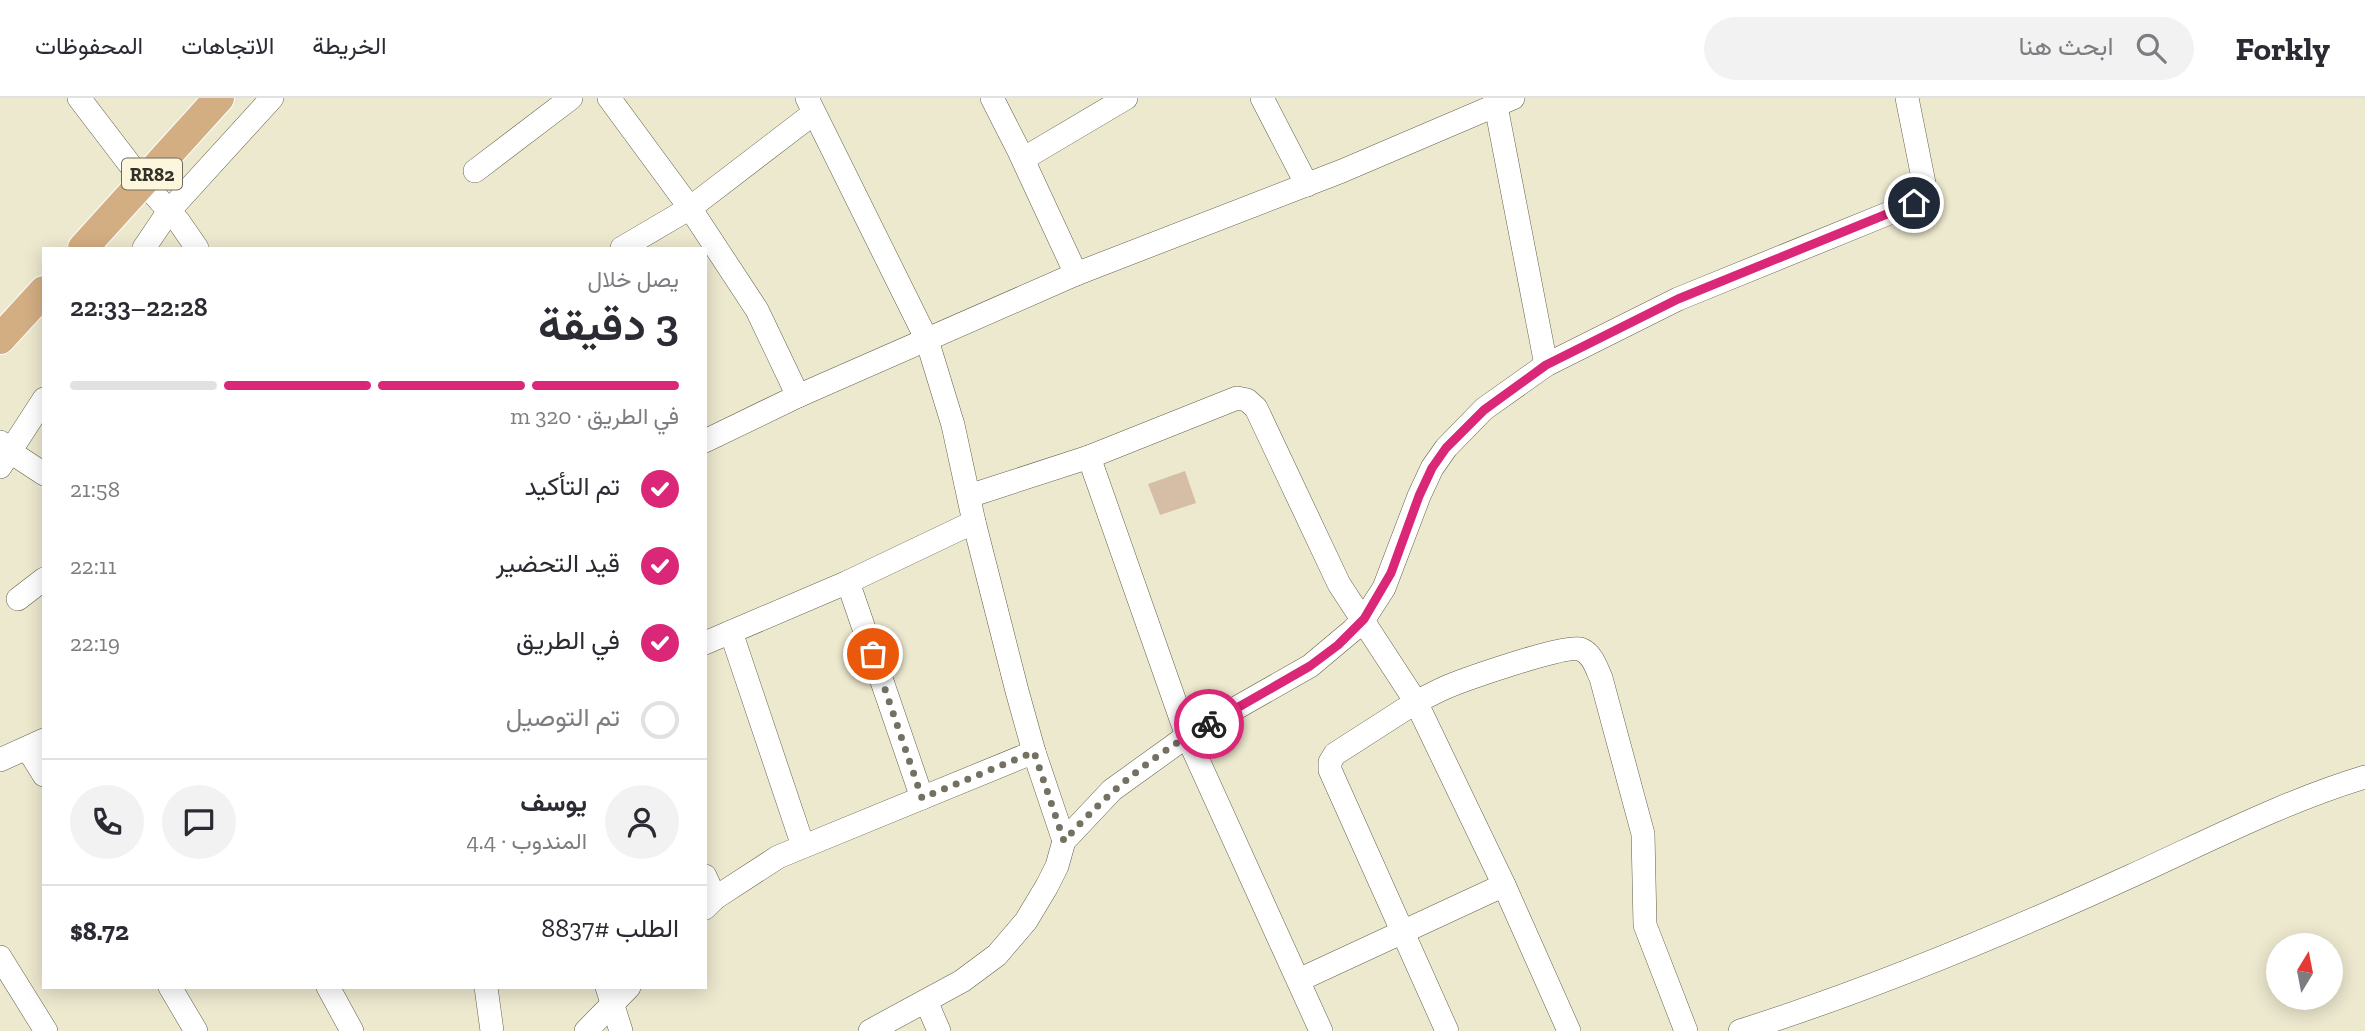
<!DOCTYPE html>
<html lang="ar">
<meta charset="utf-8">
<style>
:root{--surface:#fff;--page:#f2f2f3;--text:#2b2b33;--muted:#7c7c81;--line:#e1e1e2;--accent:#db2777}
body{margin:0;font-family:"Zilla Slab",Vazirmatn,serif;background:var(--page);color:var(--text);direction:rtl;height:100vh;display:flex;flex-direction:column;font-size:26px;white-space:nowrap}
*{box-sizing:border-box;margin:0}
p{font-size:23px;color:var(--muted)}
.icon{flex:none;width:38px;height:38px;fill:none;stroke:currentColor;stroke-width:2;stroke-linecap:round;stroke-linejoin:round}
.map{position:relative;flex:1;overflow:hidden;direction:ltr}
.sheet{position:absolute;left:42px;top:149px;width:665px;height:742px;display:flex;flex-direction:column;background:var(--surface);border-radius:0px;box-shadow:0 4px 18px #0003;direction:rtl}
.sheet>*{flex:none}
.needle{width:46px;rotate:10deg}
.buttons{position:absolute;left:2266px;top:835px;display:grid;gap:14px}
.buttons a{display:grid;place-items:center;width:77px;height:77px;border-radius:50%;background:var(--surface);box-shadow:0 4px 18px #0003;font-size:35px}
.pin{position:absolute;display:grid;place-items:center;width:60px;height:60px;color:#fff;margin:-30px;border:4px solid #fff;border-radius:50%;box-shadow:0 2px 7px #0007}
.courier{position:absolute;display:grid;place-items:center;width:70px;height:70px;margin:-35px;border:5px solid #db2777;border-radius:50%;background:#fff;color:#222;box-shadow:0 2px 9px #0007}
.head em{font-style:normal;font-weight:600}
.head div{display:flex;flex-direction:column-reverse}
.head{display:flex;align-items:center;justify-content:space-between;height:119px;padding:0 28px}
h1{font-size:46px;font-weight:600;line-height:52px}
.bar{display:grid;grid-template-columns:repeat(4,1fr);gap:10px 7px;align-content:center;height:84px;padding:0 28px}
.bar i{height:9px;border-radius:5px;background:var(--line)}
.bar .on{background:var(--accent)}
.bar p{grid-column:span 4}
.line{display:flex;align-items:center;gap:18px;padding:0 28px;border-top:2px solid var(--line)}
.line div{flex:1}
.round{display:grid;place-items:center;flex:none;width:74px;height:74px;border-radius:37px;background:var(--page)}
ol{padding:0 28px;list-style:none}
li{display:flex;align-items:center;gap:21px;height:77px}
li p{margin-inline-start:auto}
li .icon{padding:7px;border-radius:50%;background:var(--accent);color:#fff;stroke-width:4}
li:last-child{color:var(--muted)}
li i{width:38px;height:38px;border:4px solid var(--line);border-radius:50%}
header{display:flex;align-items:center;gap:42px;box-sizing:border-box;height:98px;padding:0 35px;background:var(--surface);border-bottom:2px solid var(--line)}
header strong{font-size:33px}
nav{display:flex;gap:38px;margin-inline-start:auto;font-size:24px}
.search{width:490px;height:63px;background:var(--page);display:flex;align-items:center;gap:18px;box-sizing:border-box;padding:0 24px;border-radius:38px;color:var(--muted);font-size:26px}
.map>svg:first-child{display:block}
</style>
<header>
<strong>Forkly</strong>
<div class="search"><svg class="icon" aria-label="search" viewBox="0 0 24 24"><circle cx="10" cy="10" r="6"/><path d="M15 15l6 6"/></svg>ابحث هنا</div>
<nav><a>الخريطة</a><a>الاتجاهات</a><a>المحفوظات</a></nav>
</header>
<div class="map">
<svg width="2365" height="933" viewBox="0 0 2365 933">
<rect width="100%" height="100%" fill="#ede9cf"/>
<!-- building -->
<polygon fill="#d6bda6" points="1185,373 1196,405 1160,417 1148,386"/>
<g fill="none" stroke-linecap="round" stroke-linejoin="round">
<!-- minor casing -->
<g stroke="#64604a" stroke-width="24">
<g id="minor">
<polyline points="79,0 144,85 179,124 197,150"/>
<polyline points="609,0 690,110 757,212 798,298"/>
<polyline points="807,0 927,242 953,327 974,424 1017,593 1034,654 1064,743"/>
<polyline points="992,0 1018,51 1076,176"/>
<polyline points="1262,0 1307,87"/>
<polyline points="1496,8 1546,267"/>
<polyline points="1023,61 1126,0"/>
<polyline points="475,73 571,0"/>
<polyline points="144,150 169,113 272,0"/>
<polyline points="622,150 690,110 814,15"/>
<polyline points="705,343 798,298 1076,176 1342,73 1513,0"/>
<polyline points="0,344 9,353 44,376"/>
<polyline points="1089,359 1237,300 1247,302 1256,310 1339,486 1416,604 1335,656 1330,664 1330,672 1447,933"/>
<polyline points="0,369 44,301"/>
<polyline points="969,398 1089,359 1187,638 1321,933"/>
<polyline points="848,484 922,700"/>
<polyline points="18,501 44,481"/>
<polyline points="731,534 803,748"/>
<polyline points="705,545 848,484 974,424"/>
<polyline points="27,650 44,677"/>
<polyline points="0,662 44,642"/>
<polyline points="705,778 715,800"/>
<polyline points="705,810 715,800 778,759 1034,654"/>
<polyline points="0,859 46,933"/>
<polyline points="1299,882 1504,787"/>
<polyline points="170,889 196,933"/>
<polyline points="328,889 352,933"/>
<polyline points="486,889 492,933"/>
<polyline points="607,889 621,933"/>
<polyline points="926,903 939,933"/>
<polyline points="586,933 629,889"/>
<polyline points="870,933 962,883 997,857 1026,823 1047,788 1057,768 1064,743 1112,692 1187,638 1310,568 1353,532 1364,521 1384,490 1419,398 1432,370 1446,350 1484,311 1546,267 1678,201 1914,105 1921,97 1924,85 1907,0"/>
<path d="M1569 933 1504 787 1416 604C1424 600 1432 596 1440 592 1459 583 1565 546 1580 551 1592 555 1596 569 1601 580L1643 736 1645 827 1686 933"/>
<path d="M1740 933C1873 891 2004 836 2131 778 2208 743 2283 704 2365 679"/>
</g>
</g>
<!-- major casing -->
<g stroke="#fff" stroke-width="32">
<g id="major">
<polyline points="83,150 219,0"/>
<polyline points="0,241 44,193"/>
</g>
</g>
<!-- minor -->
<use href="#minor" stroke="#fff" stroke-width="23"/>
<!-- major -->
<use href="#major" stroke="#d3ae83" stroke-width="30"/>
</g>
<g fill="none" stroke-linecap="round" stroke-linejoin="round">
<!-- done -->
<path stroke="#747162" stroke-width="7" stroke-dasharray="0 12.6" d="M873 556 922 700 1034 654 1064 743C1107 695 1152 657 1209 626"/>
<!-- route -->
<polyline stroke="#db2777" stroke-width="9" points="1209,626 1310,568 1338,547 1364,521 1391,475 1419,398 1432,370 1446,350 1484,312 1546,267 1678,201 1914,105"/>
</g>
<g text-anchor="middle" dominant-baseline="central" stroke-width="6" stroke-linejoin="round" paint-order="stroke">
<!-- shield labels -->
<rect fill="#fbf6dc" stroke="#6f6c5d" stroke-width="2" x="122" y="60.5" width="60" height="31" rx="5"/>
<g font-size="19" font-weight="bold" fill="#333127">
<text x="152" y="76">RR82</text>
</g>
</g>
</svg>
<div class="buttons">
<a><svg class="needle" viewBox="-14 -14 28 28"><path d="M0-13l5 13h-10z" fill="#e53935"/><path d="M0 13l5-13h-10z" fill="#7c7c81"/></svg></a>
</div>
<div class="pin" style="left:873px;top:556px;background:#ea580c"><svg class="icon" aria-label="bag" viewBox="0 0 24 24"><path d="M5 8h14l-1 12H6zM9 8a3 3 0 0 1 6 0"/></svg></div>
<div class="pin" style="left:1914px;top:105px;background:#1f2937"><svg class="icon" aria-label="home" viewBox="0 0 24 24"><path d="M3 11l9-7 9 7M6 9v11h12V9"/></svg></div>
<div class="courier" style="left:1209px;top:626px"><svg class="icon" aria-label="bike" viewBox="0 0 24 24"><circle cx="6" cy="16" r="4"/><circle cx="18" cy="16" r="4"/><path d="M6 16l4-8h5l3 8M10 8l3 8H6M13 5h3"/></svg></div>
<section class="sheet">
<div class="head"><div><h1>3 دقيقة</h1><p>يصل خلال</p></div><em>22:28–22:33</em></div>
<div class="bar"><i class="on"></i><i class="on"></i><i class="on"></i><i></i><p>في الطريق · 320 m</p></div>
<ol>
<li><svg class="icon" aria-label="check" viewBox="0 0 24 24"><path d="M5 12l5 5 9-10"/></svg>تم التأكيد<p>21:58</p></li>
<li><svg class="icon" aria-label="check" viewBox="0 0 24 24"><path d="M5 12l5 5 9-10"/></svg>قيد التحضير<p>22:11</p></li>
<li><svg class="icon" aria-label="check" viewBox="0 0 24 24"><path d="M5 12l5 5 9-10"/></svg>في الطريق<p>22:19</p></li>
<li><i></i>تم التوصيل</li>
</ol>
<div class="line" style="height:126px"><a class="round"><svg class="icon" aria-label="person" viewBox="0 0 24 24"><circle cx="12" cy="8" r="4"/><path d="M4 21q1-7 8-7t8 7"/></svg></a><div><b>يوسف</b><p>المندوب · 4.4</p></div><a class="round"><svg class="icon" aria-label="chat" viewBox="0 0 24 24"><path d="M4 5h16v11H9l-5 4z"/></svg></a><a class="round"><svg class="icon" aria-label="phone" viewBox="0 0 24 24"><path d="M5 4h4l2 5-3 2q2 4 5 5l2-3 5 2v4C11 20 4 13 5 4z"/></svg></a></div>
<div class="line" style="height:91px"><div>الطلب #8837</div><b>$8.72</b></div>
</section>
</div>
